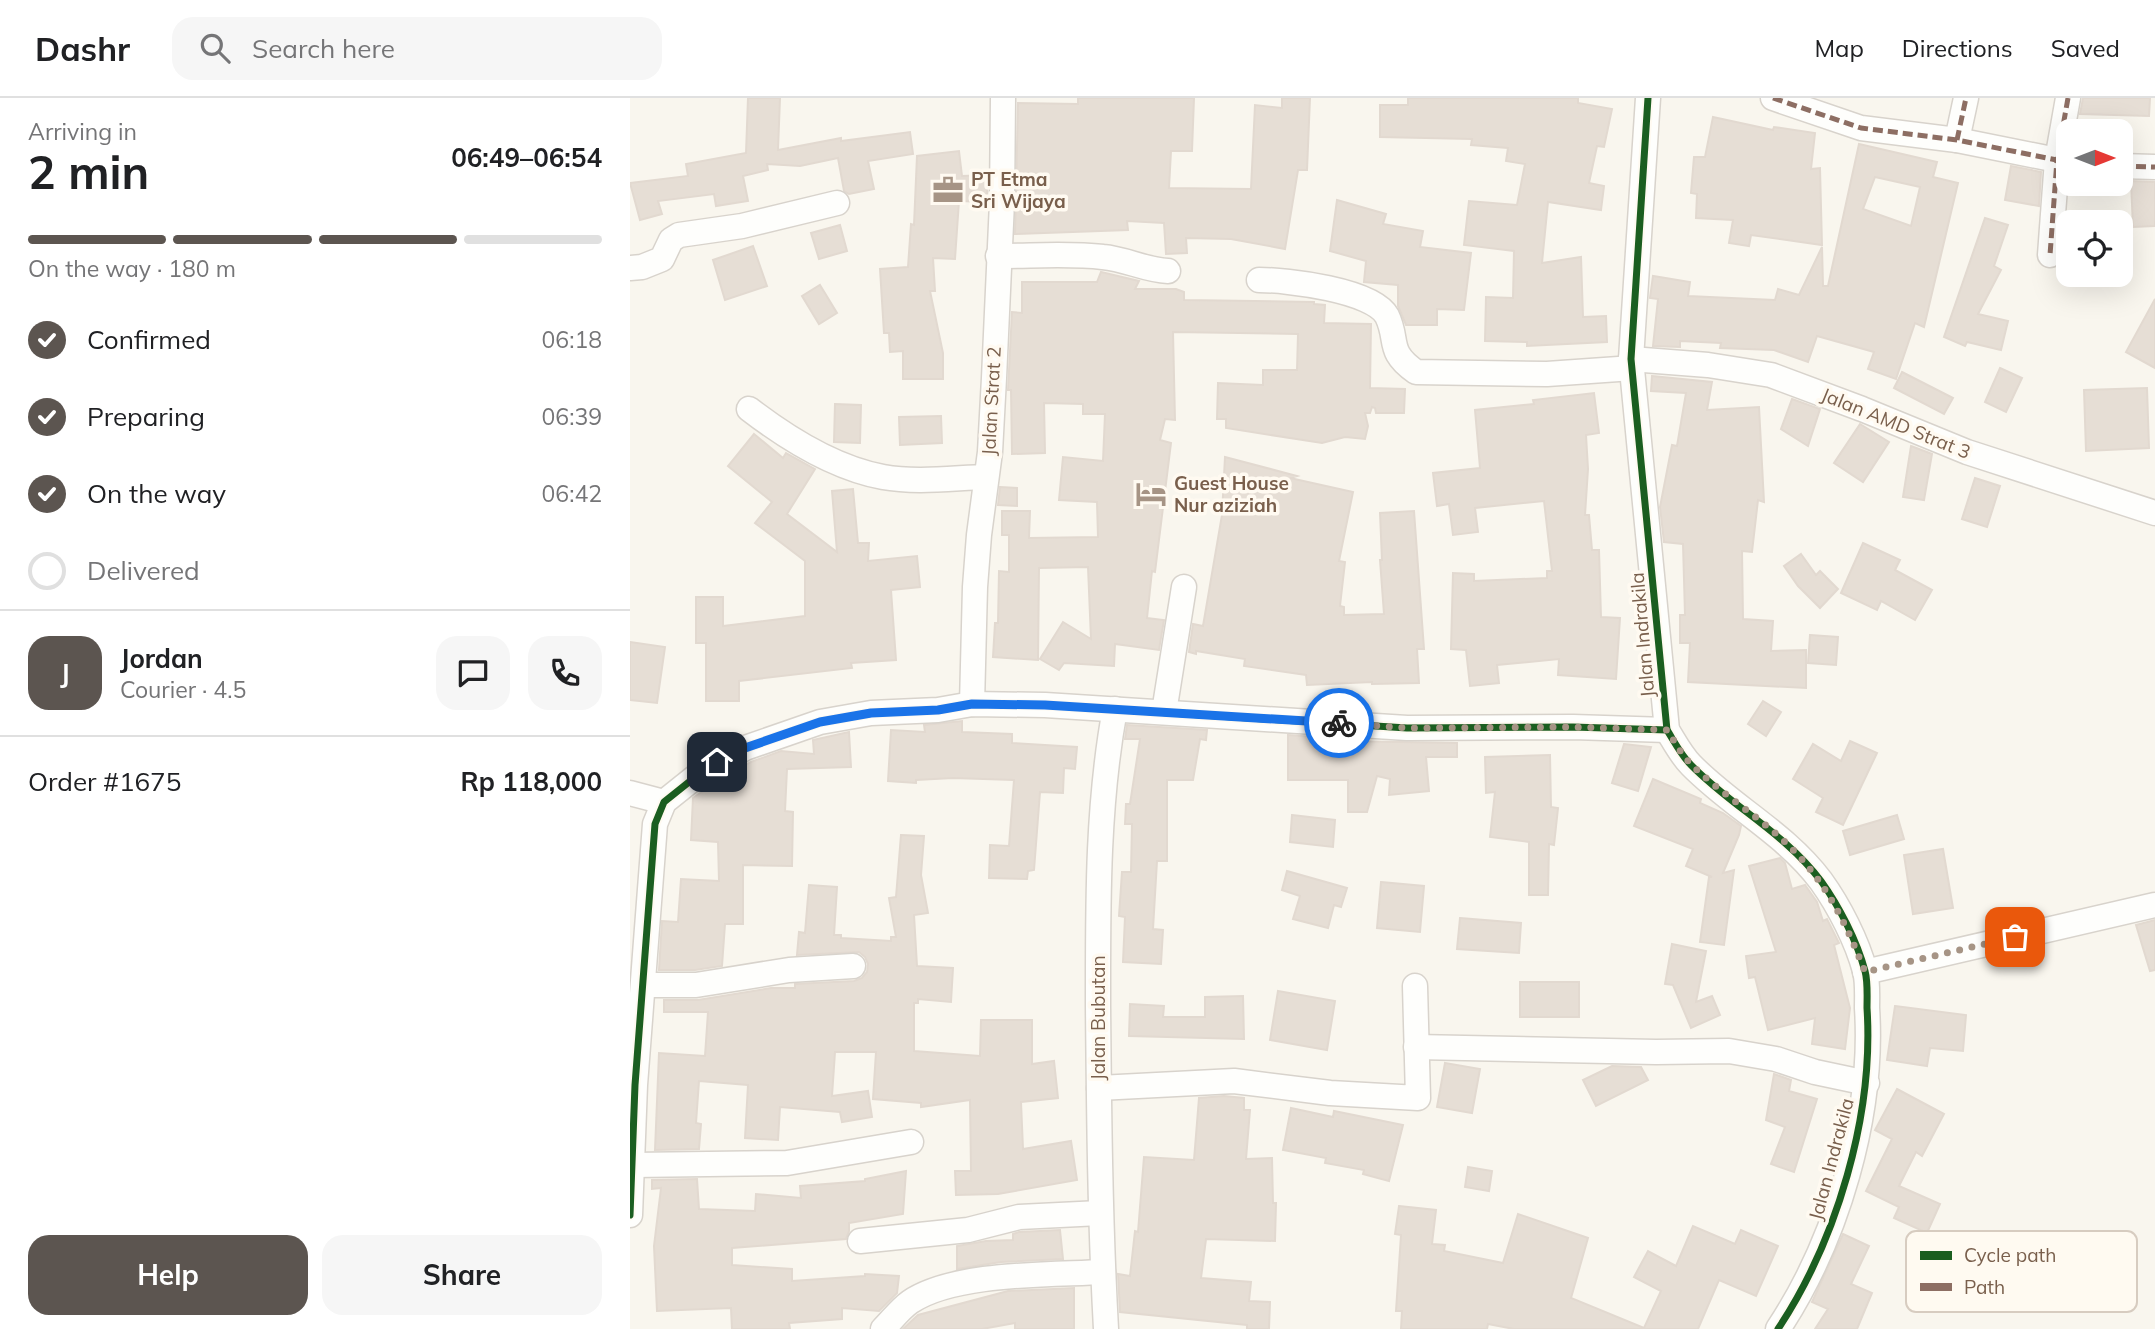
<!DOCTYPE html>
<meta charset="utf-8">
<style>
:root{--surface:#fff;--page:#f6f6f6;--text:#202124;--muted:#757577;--line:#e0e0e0;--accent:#5c5550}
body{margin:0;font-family:Mulish,sans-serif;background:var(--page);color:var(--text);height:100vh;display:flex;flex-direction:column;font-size:26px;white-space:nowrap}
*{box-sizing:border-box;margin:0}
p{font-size:23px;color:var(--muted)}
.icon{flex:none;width:38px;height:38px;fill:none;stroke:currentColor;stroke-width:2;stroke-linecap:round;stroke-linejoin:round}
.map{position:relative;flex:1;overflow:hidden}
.sheet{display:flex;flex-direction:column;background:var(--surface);width:630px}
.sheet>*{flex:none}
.needle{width:46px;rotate:90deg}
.controls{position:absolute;left:1426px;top:21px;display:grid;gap:14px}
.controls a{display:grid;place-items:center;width:77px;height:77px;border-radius:14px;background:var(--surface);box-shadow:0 7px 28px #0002;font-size:35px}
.pin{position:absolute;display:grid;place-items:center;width:60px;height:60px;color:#fff;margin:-30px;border-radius:14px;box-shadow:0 4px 10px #0006}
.courier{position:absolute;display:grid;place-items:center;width:70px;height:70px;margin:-35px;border:5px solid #1a73e8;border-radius:50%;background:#fff;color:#222;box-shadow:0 2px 9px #0007}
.headline em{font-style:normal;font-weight:700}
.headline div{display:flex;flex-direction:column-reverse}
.headline{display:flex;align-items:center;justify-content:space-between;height:119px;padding:0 28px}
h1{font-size:46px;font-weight:700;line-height:52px}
.bar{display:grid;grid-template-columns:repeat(4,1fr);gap:10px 7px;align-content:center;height:84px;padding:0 28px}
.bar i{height:9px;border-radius:5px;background:var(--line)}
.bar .current{background:var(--accent)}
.bar p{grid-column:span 4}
.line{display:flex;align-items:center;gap:18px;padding:0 28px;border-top:2px solid var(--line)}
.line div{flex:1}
.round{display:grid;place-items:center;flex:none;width:74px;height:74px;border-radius:21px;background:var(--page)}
ol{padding:0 28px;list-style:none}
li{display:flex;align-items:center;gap:21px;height:77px}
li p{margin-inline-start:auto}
li .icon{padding:7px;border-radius:50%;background:var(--accent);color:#fff;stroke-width:4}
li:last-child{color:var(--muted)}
li i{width:38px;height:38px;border:4px solid var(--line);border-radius:50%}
.primary-button{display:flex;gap:14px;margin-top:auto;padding:14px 28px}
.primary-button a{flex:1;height:80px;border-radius:21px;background:var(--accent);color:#fff;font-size:28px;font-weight:700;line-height:80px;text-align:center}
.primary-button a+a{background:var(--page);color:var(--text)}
header{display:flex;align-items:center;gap:42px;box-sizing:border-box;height:98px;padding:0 35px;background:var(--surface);border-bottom:2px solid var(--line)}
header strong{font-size:33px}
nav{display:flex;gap:38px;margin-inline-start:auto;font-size:24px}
.search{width:490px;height:63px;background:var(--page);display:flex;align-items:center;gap:18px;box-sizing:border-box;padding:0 24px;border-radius:21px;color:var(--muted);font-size:26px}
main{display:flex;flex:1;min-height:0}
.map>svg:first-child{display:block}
</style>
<header>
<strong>Dashr</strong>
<div class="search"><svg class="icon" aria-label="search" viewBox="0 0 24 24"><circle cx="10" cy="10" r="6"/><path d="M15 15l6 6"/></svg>Search here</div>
<nav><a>Map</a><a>Directions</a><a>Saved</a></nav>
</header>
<main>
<section class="sheet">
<div class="headline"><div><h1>2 min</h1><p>Arriving in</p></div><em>06:49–06:54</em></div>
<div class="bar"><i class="current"></i><i class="current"></i><i class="current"></i><i></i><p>On the way · 180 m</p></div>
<ol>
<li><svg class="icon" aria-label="check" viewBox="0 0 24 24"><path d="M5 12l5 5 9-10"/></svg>Confirmed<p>06:18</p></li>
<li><svg class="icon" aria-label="check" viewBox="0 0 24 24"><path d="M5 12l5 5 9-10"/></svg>Preparing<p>06:39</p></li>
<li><svg class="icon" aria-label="check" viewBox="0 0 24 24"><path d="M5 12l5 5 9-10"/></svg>On the way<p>06:42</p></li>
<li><i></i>Delivered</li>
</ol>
<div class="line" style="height:126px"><b class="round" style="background:var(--accent);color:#fff">J</b><div><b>Jordan</b><p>Courier · 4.5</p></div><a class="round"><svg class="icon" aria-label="chat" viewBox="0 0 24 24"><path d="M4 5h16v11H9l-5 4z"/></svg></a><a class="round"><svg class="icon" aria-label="phone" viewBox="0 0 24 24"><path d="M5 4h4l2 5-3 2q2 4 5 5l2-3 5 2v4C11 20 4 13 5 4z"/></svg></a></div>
<div class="line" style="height:91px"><div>Order #1675</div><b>Rp 118,000</b></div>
<div class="primary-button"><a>Help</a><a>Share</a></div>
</section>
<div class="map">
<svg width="1525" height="1231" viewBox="0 0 1525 1231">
<rect width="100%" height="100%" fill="#f9f6ee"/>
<!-- building -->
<g fill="#e6ded5" stroke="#e2d9d0" stroke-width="2" fill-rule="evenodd">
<polygon points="118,0 150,0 148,52 211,40 211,43 280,34 283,56 238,63 244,91 219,96 214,93 208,60 170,68 137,66 138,72 113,78 118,103 86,108 84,96 28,103 32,116 10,122 0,85 58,78 56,66 116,55"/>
<polygon points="448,0 564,0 562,53 541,53 539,90 621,91 625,7 652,10 652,0 680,0 677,72 668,72 655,151 601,141 556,140 557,155 536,156 534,125 497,123 498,132 385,136 388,5 448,6"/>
<polygon points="778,0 948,0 948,5 982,11 974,49 967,48 959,85 974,88 971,112 918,104 912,165 951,159 953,219 976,218 977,244 897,248 897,244 855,243 856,199 883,200 884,153 834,147 839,103 887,107 895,66 876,63 878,50 841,47 842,41 750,39 750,7 778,7"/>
<polygon points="1453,0 1520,0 1519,18 1450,16"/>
<polygon points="1083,19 1143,32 1144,29 1185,35 1181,71 1190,70 1192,147 1121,137 1119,148 1099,145 1103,122 1066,120 1067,96 1061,95 1064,59 1075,59"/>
<path d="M1229 46 1307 64 1303 79 1328 85 1294 229 1285 225 1266 281 1238 271 1244 254 1187 238 1178 264 1144 252 1090 250 1091 245 1050 243V249L1023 248 1028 201 1020 200 1023 178 1060 184 1058 198 1145 202 1148 191 1169 197 1192 149 1193 188H1198ZM1245 79 1290 89 1281 128 1233 111Z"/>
<polygon points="329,53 332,78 357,77 357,104 329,103 325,161 303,160 305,193 300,193 313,255 313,281 273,281 273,253 260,254 259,235 254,235 250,171 278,169 281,126 284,127 287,58"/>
<polygon points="1381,68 1411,74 1409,108 1375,102"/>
<polygon points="1501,83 1525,84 1525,128 1503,129"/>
<polygon points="707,102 756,116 753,126 793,133 790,149 841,155 834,212 807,211 807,227 776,227 768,208 768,187 734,184 736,163 700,153"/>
<polygon points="1355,120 1378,127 1364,168 1371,172 1348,216 1378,223 1371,252 1337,244 1335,248 1314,239"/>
<polygon points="210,127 217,153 189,161 181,135"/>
<polygon points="123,148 137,188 95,202 83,162"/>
<polygon points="471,174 509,183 505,191 546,191 554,194 554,202 684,204 684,206 695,207 694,225 741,226 740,290 775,291 774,315 746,315 745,310 742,309 740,315 735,315 738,328 735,341 715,339 692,345 596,330 596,321 587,321 588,285 633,287 633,272 667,272 668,236 543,234 545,322 535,321 530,342 541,345 525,474 522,473 517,520 534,522 529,552 485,546 484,568 434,565 429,572 410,561 433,524 461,541 458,469 409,470 408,562 363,559 365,525 368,525 369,473 379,474 379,437 372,437 372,413 400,413 399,440 468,439 467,404 429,402 433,359 473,363 475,316 453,316 453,306 414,305 415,355 382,356 381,292 378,292 382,214 392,215 392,184 467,184"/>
<polygon points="190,187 207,215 189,226 172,198"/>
<polygon points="1525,201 1525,270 1496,254"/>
<polygon points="1370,270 1392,280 1376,314 1355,304"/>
<polygon points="1272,274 1323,300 1314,316 1264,290"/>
<polygon points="1022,278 1082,284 1077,312 1129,309 1134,404 1128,402 1122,454 1112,453 1113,521 1143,523 1141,553 1176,552 1176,590 1058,584 1060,545 1050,545 1050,517 1055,517 1053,446 1034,444 1030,409 1042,347 1047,348 1056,295 1021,293"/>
<polygon points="1517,290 1519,350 1456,353 1454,292"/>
<polygon points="964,295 969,335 956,337 958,371 955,417 959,417 962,452 969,452 971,519 990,520 986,581 928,577 929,561 867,567 869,585 840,588 836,552 821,551 823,475 844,476 844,483 917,480 917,473 922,473 914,403 845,410 848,434 823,437 819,406 807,408 803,375 850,370 845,312 904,306 903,302"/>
<polygon points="1162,301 1190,311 1178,348 1151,331"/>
<polygon points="205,306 231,307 230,345 204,344"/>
<polygon points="311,318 312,345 270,347 269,319"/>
<polygon points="1230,326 1259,344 1233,384 1204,365"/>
<polygon points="124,336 153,360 156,355 185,371 157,416 207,454 202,393 223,391 228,445 239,445 238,463 287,458 290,489 261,492 266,562 221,565 222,570 109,583 109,603 76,603 76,545 66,545 66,499 93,499 93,528 175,518 175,463 125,425 142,404 98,368"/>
<polygon points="1281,348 1302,356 1294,402 1273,399"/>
<polygon points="595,359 667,378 660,380 723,394 709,463 715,464 710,508 714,509 714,517 754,516 750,462 752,462 750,415 784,413 794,551 787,551 789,585 742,586 742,584 677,587 676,577 614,568 615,561 566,553 566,556 559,554 563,526 573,528 592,417"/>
<polygon points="1345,380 1370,388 1357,429 1332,421"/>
<polygon points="370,389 387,390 387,408 368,407"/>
<polygon points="1233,445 1270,462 1265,472 1302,492 1285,522 1251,503 1247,512 1211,495"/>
<polygon points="1171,456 1186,477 1190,473 1208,491 1190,510 1168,488 1154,468"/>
<polygon points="1180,537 1208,539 1206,567 1178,565"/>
<polygon points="0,544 35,549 27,605 0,602"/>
<polygon points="1133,603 1151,614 1136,638 1118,626"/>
<polygon points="332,623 332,634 382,636 382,645 447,649 445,671 434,670 433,695 410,694 404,772 398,773 397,781 359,780 360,747 379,748 384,682 323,680 286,682 286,685 258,683 261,632 295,634 294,627"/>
<polygon points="497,627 577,632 576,642 570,641 563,682 537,682 537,763 527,763 523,831 533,832 531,866 493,864 495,819 489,818 492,774 501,774 502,726 495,726 496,706 500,706 510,641 495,641"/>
<polygon points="219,634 221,669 157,671 155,713 163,714 162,768 113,767 113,826 95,826 92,868 65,872 29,872 32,823 48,824 51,781 89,783 88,744 61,742 63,700 90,681 97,681 97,677 121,664 151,653 184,656 183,642"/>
<polygon points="658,637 710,641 710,643 827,645 827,659 796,659 799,693 759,697 760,681 747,678 737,714 718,714 718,682 658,682"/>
<polygon points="1220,643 1247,655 1213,727 1186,714 1193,700 1163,681 1183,646 1211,663"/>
<polygon points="994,646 1021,649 1008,693 982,685"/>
<polygon points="920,657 921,709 928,710 924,747 919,746 918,797 899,797 899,744 860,739 865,694 856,695 855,659"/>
<polygon points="1023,681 1071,701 1070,705 1093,715 1111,728 1109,737 1093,775 1104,772 1094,847 1070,844 1079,779 1082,779 1056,768 1063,751 1004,728"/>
<polygon points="662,717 705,722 703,749 660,744"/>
<polygon points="1267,717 1274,741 1220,757 1213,733"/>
<polygon points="271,737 294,738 291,777 298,815 284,817 287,868 323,870 321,904 288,901 288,905 284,905 284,953 350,958 351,922 402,922 402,966 424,963 428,1000 391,1004 393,1051 441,1043 447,1082 368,1096 326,1097 325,1073 341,1073 340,1002 291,1009 291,1005 243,1001 246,954 205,954 202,998 238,993 242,1019 212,1024 210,1014 150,1009 148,1042 115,1040 118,987 69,983 66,1025 71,1026 69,1051 25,1052 29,955 75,958 78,914 34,914 34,902 68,902 141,890 165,890 165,886 224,883 232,880 237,874 238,866 235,859 229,854 167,857 169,834 175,835 179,787 207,789 204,837 211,837 211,840 261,843 261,839 266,839 259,800 266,799"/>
<polygon points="1313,751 1323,810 1283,816 1274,757"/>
<polygon points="1150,760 1155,765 1162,791 1175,787 1187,804 1193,823 1197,821 1209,845 1204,847 1220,910 1215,951 1182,946 1185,920 1138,932 1125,879 1119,880 1116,858 1146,854 1119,768"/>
<polygon points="657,773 717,790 711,809 704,807 698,830 663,821 670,798 652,792"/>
<polygon points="751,784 794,788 790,834 747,830"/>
<polygon points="830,820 891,825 889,855 827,851"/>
<polygon points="1525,822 1525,872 1520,873 1506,827"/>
<polygon points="1042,846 1076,853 1066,904 1082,898 1090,917 1061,930 1043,887 1035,886"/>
<rect x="890" y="884" width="59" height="35"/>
<polygon points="648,893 705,903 697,952 640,942"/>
<polygon points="613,898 614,941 499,938 500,906 534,908 533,919 575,919 575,899"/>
<polygon points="1265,908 1336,917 1333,953 1300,950 1297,968 1257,962"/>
<polygon points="815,965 850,971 842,1015 807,1009"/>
<polygon points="982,968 1011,969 1018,982 966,1008 953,982"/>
<polygon points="1144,976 1161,982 1159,993 1187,1001 1164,1074 1141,1066 1155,1029 1136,1022"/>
<polygon points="1267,991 1314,1016 1292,1058 1286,1054 1269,1088 1310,1106 1297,1135 1264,1120 1269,1109 1236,1093 1262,1041 1245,1032"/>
<polygon points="594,998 614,1000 614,1012 620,1012 616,1061 642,1060 643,1105 646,1105 645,1143 576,1141 571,1180 621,1184 619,1203 640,1204 639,1231 617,1231 617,1227 490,1214 488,1176 500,1178 505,1133 508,1134 514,1059 564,1062 569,1000"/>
<polygon points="661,1010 703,1019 704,1013 773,1027 759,1083 733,1076 734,1072 695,1065 696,1060 653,1052"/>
<polygon points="838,1069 862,1073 859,1093 835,1089"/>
<polygon points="276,1073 273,1116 219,1125 219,1133 216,1141 102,1150 102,1167 162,1171 162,1183 235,1178 235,1176 269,1178 267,1195 249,1213 212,1210 212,1221 159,1225 160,1231 102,1231 101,1210 27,1213 24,1148 31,1090 22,1091 22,1082 67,1081 69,1111 125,1113 126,1096 171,1100 170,1088 235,1083 235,1081"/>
<polygon points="769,1108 806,1112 802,1146 815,1147 814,1153 873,1165 888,1116 958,1140 941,1200 1014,1230 1031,1193 1004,1179 1018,1153 1046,1168 1063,1128 1105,1146 1111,1132 1148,1148 1126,1198 1089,1182 1068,1231 884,1231 858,1226 857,1231 771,1231 772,1213 766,1213 771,1137 765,1136"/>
<polygon points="430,1132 433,1161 371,1164 327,1171 327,1148 356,1143 383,1142 383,1136 389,1134"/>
<polygon points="1213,1136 1239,1148 1221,1186 1242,1195 1227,1231 1185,1231 1198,1211 1182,1204"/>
<polygon points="444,1190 444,1231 385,1231 385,1225 352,1231 273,1231 288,1217 378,1193"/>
</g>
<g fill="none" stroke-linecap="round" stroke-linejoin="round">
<!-- minor casing -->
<g stroke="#d8d3cc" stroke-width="27">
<g id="minor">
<path d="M1018 0 1001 261 1037 632C1044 643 1051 657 1061 667 1102 709 1155 735 1191 783 1209 808 1227 843 1235 873 1238 884 1237 898 1237 910 1244 1017 1207 1142 1148 1231"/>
<polyline points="1143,0 1231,30 1327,42 1427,62 1420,157"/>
<polyline points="1438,0 1427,62 1438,63"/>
<polyline points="1327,42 1336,0"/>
<polyline points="1491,68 1525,69"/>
<path d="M368 158C404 158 438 155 473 159 496 161 515 172 538 173"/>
<polyline points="0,170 12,169 32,161 41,142 49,137 112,128 207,105"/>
<path d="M629 182C657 182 743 192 757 218 769 243 756 253 786 274L917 276 1003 270"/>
<polyline points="1001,261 1078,267 1141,277 1232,311 1337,354 1525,415"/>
<path d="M119 311C158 341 204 370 253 379 286 385 323 380 356 379"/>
<polyline points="342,606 345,489 349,437 360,354 364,280 372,104 373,0"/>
<polyline points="534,614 554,489"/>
<polyline points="0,695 34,704"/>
<polyline points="1235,874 1525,807"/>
<polyline points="14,887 66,887 159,872 223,868"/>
<polyline points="786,949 1026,954 1099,953 1146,961 1185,974 1237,985"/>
<polyline points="469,990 604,983 700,995 788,1000 785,888"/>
<polyline points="3,1067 157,1065 281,1044"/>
<polyline points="0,1117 5,987 25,726 34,704 69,676 115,650 190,624 241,615 308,612 342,606 415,607 777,630 943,629 1037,632"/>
<polyline points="230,1143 338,1132 389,1119 470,1115"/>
<path d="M253 1231C262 1222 270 1211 280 1204 324 1174 420 1177 473 1174"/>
<path d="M476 1231C470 1123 469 1015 468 907 468 808 467 708 485 611"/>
</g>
</g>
<!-- minor -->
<use href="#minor" stroke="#fefefc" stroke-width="24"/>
<!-- quiet -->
<g stroke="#8d6e63" stroke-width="5" stroke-dasharray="10 5" stroke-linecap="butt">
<polyline points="1143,0 1231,30 1327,42 1427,62 1420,157"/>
<polyline points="1438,0 1427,62 1438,63"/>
<polyline points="1327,42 1336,0"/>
<polyline points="1491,68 1525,69"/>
</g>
<!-- cycleway casing -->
<g stroke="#fffaf1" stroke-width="11">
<g id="cycleway">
<path d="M1018 0 1001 261 1037 632C1044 643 1051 657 1061 667 1102 709 1155 735 1191 783 1209 808 1227 843 1235 873 1238 884 1237 898 1237 910 1244 1017 1207 1142 1148 1231"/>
<polyline points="0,1117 5,987 25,726 34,704 69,676 115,650 190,624 241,615 308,612 342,606 415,607 777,630 943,629 1037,632"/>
</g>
</g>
<!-- cycleway -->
<use href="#cycleway" stroke="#1b5e20" stroke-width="7"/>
</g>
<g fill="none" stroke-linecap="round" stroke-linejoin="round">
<!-- done -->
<path stroke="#a69485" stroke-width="7" stroke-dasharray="0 12.6" d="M709 625 777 630 943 629 1037 632C1045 644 1052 658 1062 667 1094 699 1134 721 1165 754 1199 789 1218 830 1235 874L1385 839"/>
<!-- route -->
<polyline stroke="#1a73e8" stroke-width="9" points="87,664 115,650 190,624 241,615 308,612 342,606 415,607 709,625"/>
</g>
<!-- icons -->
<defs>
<g id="office-bare" transform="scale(2.415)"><path d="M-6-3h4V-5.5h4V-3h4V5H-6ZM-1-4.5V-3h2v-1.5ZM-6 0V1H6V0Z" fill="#a69485" stroke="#fffaf1" stroke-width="2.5" paint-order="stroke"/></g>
<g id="hotel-bare" transform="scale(2.415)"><path d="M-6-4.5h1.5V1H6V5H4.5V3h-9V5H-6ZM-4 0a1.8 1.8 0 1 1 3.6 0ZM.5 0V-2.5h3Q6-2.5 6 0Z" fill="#a69485" stroke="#fffaf1" stroke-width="2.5" paint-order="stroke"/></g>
</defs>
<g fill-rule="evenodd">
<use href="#office-bare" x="318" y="92"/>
<use href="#hotel-bare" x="521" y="396"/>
</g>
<g text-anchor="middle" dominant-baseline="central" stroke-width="7" stroke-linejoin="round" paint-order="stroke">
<!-- poi labels -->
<g font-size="19" font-weight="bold" fill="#795f4c" stroke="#fffaf1" text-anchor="start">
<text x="341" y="81">PT Etma<tspan x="341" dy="22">Sri Wijaya</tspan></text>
<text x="544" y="385">Guest House<tspan x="544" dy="22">Nur aziziah</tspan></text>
</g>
<!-- street labels -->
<g font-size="19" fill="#795f4c" stroke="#fffaf1">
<text transform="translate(361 303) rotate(-87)">Jalan Strat 2</text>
<text transform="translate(1266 325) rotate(22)">Jalan AMD Strat 3</text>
<text transform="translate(1012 537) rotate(-95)">Jalan Indrakila</text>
<text transform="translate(468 920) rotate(-90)">Jalan Bubutan</text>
<text transform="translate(1201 1061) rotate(-75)">Jalan Indrakila</text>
</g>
</g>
<!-- legend -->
<rect x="1276" y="1133" width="231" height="81" rx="10" fill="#fffaf1" stroke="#d7ccc0" stroke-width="2"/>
<rect x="1290" y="1153" width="32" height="9" fill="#1b5e20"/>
<rect x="1290" y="1185" width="32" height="8" fill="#8d6e63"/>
<g font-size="19" fill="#795f4c">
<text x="1334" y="1164">Cycle path</text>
<text x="1334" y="1196">Path</text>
</g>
</svg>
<div class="controls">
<a><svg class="needle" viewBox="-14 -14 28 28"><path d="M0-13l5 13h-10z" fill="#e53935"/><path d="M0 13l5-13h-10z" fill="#757577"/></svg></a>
<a><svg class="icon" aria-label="locate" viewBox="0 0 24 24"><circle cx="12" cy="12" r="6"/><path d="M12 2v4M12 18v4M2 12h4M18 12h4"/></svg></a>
</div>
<div class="pin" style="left:1385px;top:839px;background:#ea580c"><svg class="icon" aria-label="bag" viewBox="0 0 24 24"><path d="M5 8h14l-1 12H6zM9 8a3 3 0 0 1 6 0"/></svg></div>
<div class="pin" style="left:87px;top:664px;background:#1f2937"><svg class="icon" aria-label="home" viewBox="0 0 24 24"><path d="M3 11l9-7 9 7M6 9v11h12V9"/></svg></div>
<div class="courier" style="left:709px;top:625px"><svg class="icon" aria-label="bike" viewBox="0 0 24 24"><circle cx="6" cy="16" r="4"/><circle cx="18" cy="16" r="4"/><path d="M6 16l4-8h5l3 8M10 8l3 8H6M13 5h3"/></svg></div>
</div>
</main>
